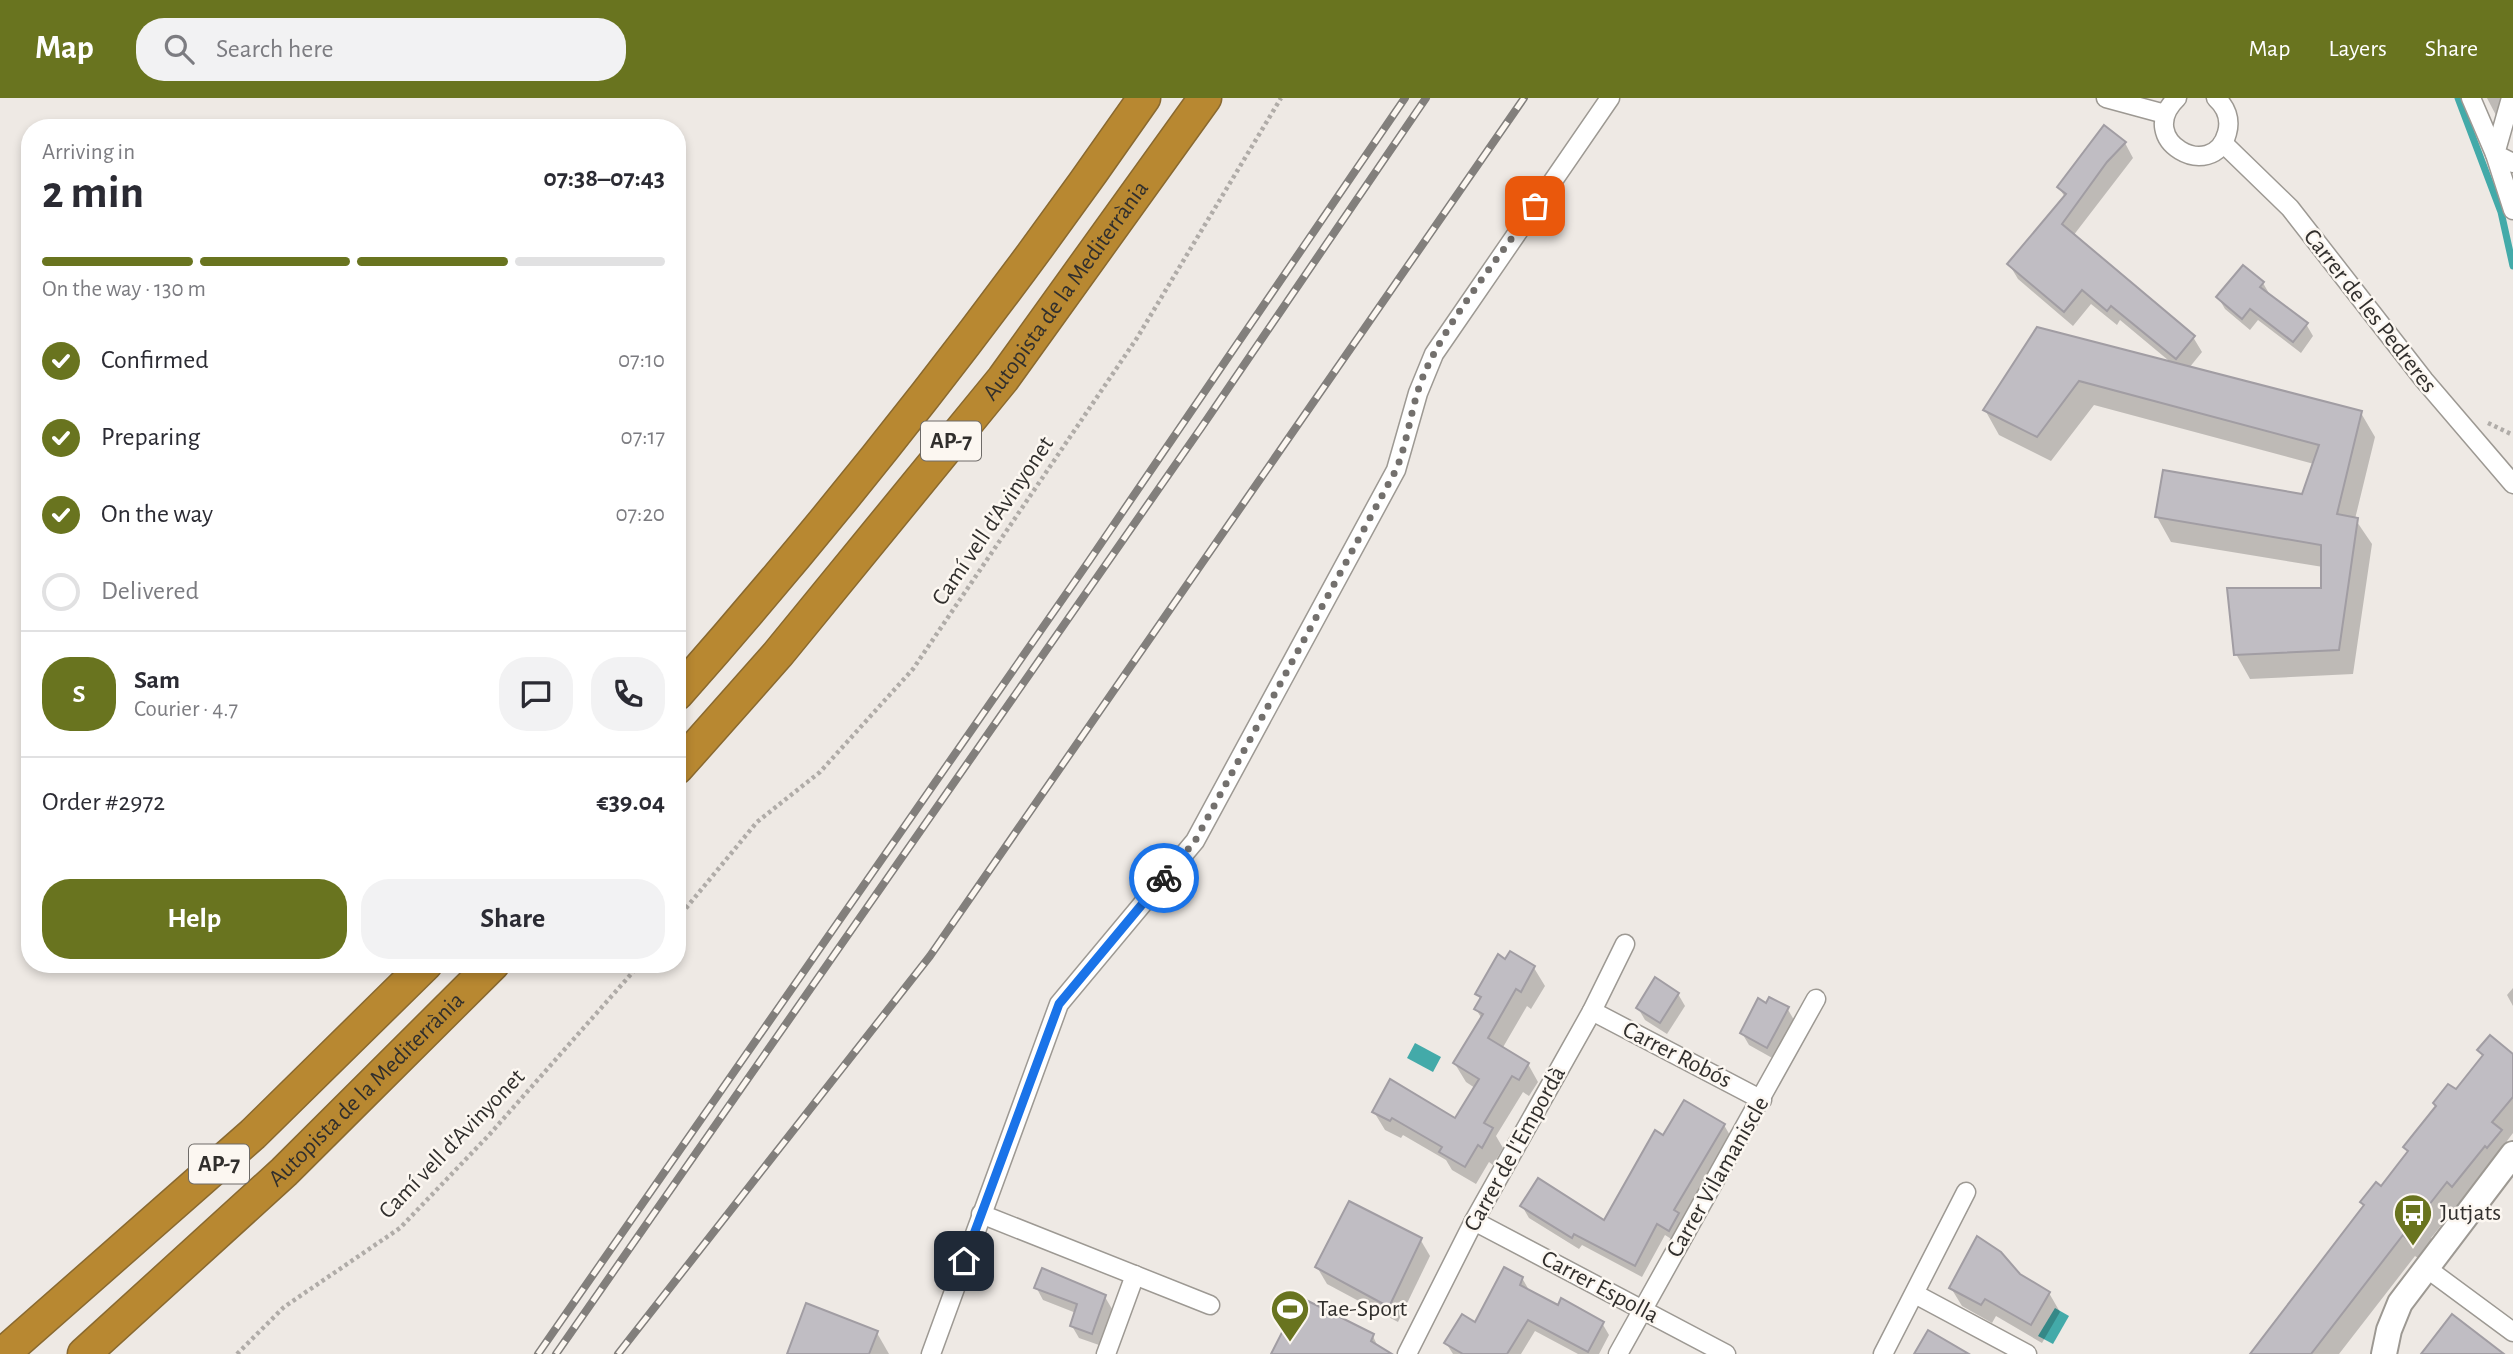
<!DOCTYPE html>
<meta charset="utf-8">
<style>
:root{--surface:#fff;--page:#f2f2f3;--text:#2b2b33;--muted:#7c7c81;--line:#e1e1e2;--accent:#69741f}
body{margin:0;font-family:"Alegreya Sans",sans-serif;background:var(--page);color:var(--text);height:100vh;display:flex;flex-direction:column;font-size:26px;white-space:nowrap}
*{box-sizing:border-box;margin:0}
p{font-size:23px;color:var(--muted)}
.icon{flex:none;width:38px;height:38px;fill:none;stroke:currentColor;stroke-width:2;stroke-linecap:round;stroke-linejoin:round}
.map{position:relative;flex:1;overflow:hidden}
.side{position:absolute;left:21px;top:21px;width:665px;height:854px;display:flex;flex-direction:column;background:var(--surface);border-radius:28px;box-shadow:0 4px 10px #0003}
.side>*{flex:none}
.pin{position:absolute;display:grid;place-items:center;width:60px;height:60px;color:#fff;margin:-30px;border-radius:14px;box-shadow:0 4px 10px #0006}
.courier{position:absolute;display:grid;place-items:center;width:70px;height:70px;margin:-35px;border:5px solid #1a73e8;border-radius:50%;background:#fff;color:#222;box-shadow:0 2px 9px #0007}
.overview em{font-style:normal;font-weight:700}
.overview div{display:flex;flex-direction:column-reverse}
.overview{display:flex;align-items:center;justify-content:space-between;height:119px;padding:0 21px}
h1{font-size:46px;font-weight:700;line-height:52px}
.bar{display:grid;grid-template-columns:repeat(4,1fr);gap:10px 7px;align-content:center;height:84px;padding:0 21px}
.bar i{height:9px;border-radius:5px;background:var(--line)}
.bar .on{background:var(--accent)}
.bar p{grid-column:span 4}
.line{display:flex;align-items:center;gap:18px;padding:0 21px;border-top:2px solid var(--line)}
.line div{flex:1}
.round{display:grid;place-items:center;flex:none;width:74px;height:74px;border-radius:28px;background:var(--page)}
ol{padding:0 21px;list-style:none}
li{display:flex;align-items:center;gap:21px;height:77px}
li p{margin-inline-start:auto}
li .icon{padding:7px;border-radius:50%;background:var(--accent);color:#fff;stroke-width:4}
li:last-child{color:var(--muted)}
li i{width:38px;height:38px;border:4px solid var(--line);border-radius:50%}
.primary-button{display:flex;gap:14px;margin-top:auto;padding:14px 21px}
.primary-button a{flex:1;height:80px;border-radius:28px;background:var(--accent);color:#fff;font-size:28px;font-weight:700;line-height:80px;text-align:center}
.primary-button a+a{background:var(--page);color:var(--text)}
header{display:flex;align-items:center;gap:42px;box-sizing:border-box;height:98px;padding:0 35px;background:var(--accent);color:#fff}
header strong{font-size:33px}
nav{display:flex;gap:38px;margin-inline-start:auto;font-size:24px}
.search{width:490px;height:63px;background:var(--page);display:flex;align-items:center;gap:18px;box-sizing:border-box;padding:0 24px;border-radius:28px;color:var(--muted);font-size:26px}
.map>svg:first-child{display:block}
</style>
<header>
<strong>Map</strong>
<div class="search"><svg class="icon" aria-label="search" viewBox="0 0 24 24"><circle cx="10" cy="10" r="6"/><path d="M15 15l6 6"/></svg>Search here</div>
<nav><a>Map</a><a>Layers</a><a>Share</a></nav>
</header>
<div class="map">
<svg width="2513" height="1256" viewBox="0 0 2513 1256">
<rect width="100%" height="100%" fill="#eee9e4"/>
<!-- water -->
<g fill="#43aaa9">
<polygon points="1415,945 1441,959 1433,974 1407,960"/>
<polygon points="2055,1210 2069,1218 2053,1246 2038,1238"/>
</g>
<!-- shadow -->
<g fill="#0003">
<polygon points="2487,0 2513,0 2499,23"/>
<polygon points="2125,45 2133,60 2073,138 2193,239 2202,254 2189,270 2361,315 2375,339 2355,421 2372,446 2353,576 2250,581 2236,556 2323,491 2323,469 2171,444 2157,419 2303,398 2314,366 2094,307 2051,363 1999,337 1985,312 2037,231 2174,267 2120,222 2117,227 2091,206 2073,228 2018,181 2009,166 2065,99 2059,90"/>
<polygon points="2263,185 2270,197 2306,226 2313,238 2301,255 2258,222 2250,232 2225,211 2218,199"/>
<polygon points="1510,856 1534,870 1545,888 1531,911 1527,908 1502,951 1528,966 1538,984 1529,998 1523,994 1496,1038 1503,1050 1493,1067 1489,1064 1476,1086 1452,1072 1446,1062 1403,1037 1401,1040 1385,1032 1374,1014 1455,1023 1475,990 1466,984 1455,966 1482,921 1476,911 1481,902 1477,896"/>
<polygon points="2513,890 2513,908 2507,897"/>
<polygon points="1678,896 1685,908 1667,936 1645,922 1638,910"/>
<polygon points="1767,907 1787,910 1794,922 1774,961 1749,947 1742,935"/>
<polygon points="2479,952 2513,959 2513,1035 2507,1043 2513,1054 2465,1109 2460,1104 2431,1140 2437,1150 2425,1165 2415,1158 2339,1256 2253,1256 2365,1109 2362,1104 2381,1091 2409,1056 2405,1049 2484,959"/>
<polygon points="1724,1027 1731,1039 1682,1123 1685,1129 1676,1144 1665,1137 1642,1179 1582,1147 1579,1151 1529,1120 1522,1108 1605,1125 1664,1039"/>
<polygon points="1420,1141 1430,1158 1398,1224 1327,1186 1317,1169"/>
<polygon points="2019,1178 2049,1195 2060,1214 2042,1245 1996,1218 1992,1225 1962,1208 1951,1190"/>
<polygon points="1522,1180 1529,1192 1559,1209 1602,1225 1609,1237 1599,1256 1578,1256 1535,1233 1521,1256 1453,1256 1446,1245 1476,1226"/>
<polygon points="1036,1189 1105,1199 1112,1211 1099,1247 1079,1240 1072,1228 1076,1215 1043,1202"/>
<polygon points="1301,1201 1373,1238 1381,1256 1273,1256"/>
<polygon points="877,1235 889,1256 788,1256"/>
</g>
<g fill="none" stroke-linecap="round" stroke-linejoin="round">
<!-- stream -->
<polyline stroke="#43aaa9" stroke-width="7" points="2458,0 2501,114 2513,168"/>
</g>
<!-- building -->
<g fill="#c0bdc3" stroke="#a19da3" stroke-width="2">
<polygon points="2104,27 2126,44 2107,64 2062,126 2195,238 2176,261 2111,208 2107,213 2082,192 2064,214 2007,166 2066,96 2057,89"/>
<polygon points="2243,167 2264,184 2260,189 2308,225 2293,244 2250,211 2242,221 2216,199"/>
<polygon points="2037,229 2362,313 2337,416 2358,420 2339,552 2234,557 2227,490 2321,490 2321,447 2155,419 2163,372 2302,396 2319,347 2079,283 2037,339 1983,312"/>
<polygon points="1510,853 1535,868 1521,894 1516,891 1488,940 1529,965 1519,982 1512,978 1484,1025 1493,1030 1482,1050 1478,1047 1465,1069 1439,1054 1442,1049 1392,1020 1390,1023 1372,1014 1390,981 1455,1020 1479,981 1453,965 1483,916 1474,911 1481,899 1475,896 1498,856 1505,861"/>
<polygon points="1655,879 1679,895 1660,925 1636,910"/>
<polygon points="1769,899 1789,909 1767,950 1740,935 1758,900 1766,905"/>
<polygon points="2490,937 2513,956 2513,999 2492,1024 2502,1032 2487,1050 2485,1048 2452,1089 2447,1084 2418,1121 2426,1128 2412,1145 2403,1137 2311,1256 2250,1256 2364,1107 2360,1104 2376,1084 2381,1088 2408,1053 2403,1049 2436,1008 2433,1005 2448,986 2456,991 2483,957 2477,952"/>
<polygon points="1684,1002 1725,1026 1674,1112 1679,1115 1669,1133 1657,1126 1635,1168 1574,1136 1572,1140 1520,1108 1538,1080 1604,1122 1655,1032 1663,1037"/>
<polygon points="1349,1103 1422,1140 1389,1209 1315,1169"/>
<polygon points="1977,1138 2001,1154 2020,1176 2050,1194 2031,1227 1985,1201 1981,1207 1949,1190"/>
<polygon points="1504,1169 1523,1179 1520,1187 1558,1207 1561,1200 1604,1224 1588,1254 1528,1222 1507,1256 1463,1256 1444,1245 1462,1216 1475,1224"/>
<polygon points="1042,1170 1106,1197 1092,1236 1070,1228 1077,1206 1034,1190"/>
<polygon points="1300,1199 1374,1236 1371,1243 1392,1256 1271,1256"/>
<polygon points="806,1205 878,1233 869,1256 787,1256"/>
<polygon points="2452,1216 2504,1256 2421,1256"/>
<polygon points="1928,1232 1969,1256 1914,1256"/>
</g>
<g fill="none" stroke-linecap="round" stroke-linejoin="round">
<!-- street casing -->
<g stroke="#9d9993" stroke-width="21">
<g id="street">
<polyline points="2106,0 2165,16"/>
<path d="M2177 0C2133 42 2213 86 2227 35 2231 21 2226 9 2216 0"/>
<polyline points="2471,0 2495,56 2513,112"/>
<polyline points="2511,0 2495,56 2513,65"/>
<polyline points="2223,45 2290,110 2424,282 2513,386"/>
<polyline points="1592,913 1762,1002"/>
<polyline points="981,1116 1210,1207"/>
<polyline points="1474,1123 1726,1256"/>
<polyline points="2425,1169 2513,1234"/>
<polyline points="1915,1196 2027,1256"/>
<polyline points="931,1256 1059,906 1195,743 1396,372 1418,295 1434,256 1610,0"/>
<polyline points="1106,1256 1135,1177"/>
<polyline points="1407,1256 1474,1123 1592,913 1625,846"/>
<polyline points="1618,1256 1816,901"/>
<polyline points="1883,1256 1966,1094"/>
</g>
</g>
<!-- secondary casing -->
<g stroke="#9d9993" stroke-width="28">
<polyline id="secondary" points="2384,1256 2389,1232 2400,1205 2513,1056"/>
</g>
<!-- highway casing -->
<g stroke="#896930" stroke-width="35">
<g id="highway">
<path d="M677 596C844 407 1000 208 1144 0"/>
<path id="s1" d="M677 670 778 556 1003 281 1205 0"/>
<polyline points="3,1256 253,1036 426,866"/>
<path id="s2" d="M84 1256 284 1074 493 866"/>
</g>
</g>
<!-- path -->
<g stroke="#b0aca8" stroke-width="4.5" stroke-dasharray="3.5 3.5" stroke-linecap="butt">
<polyline points="2488,325 2513,337"/>
<polyline points="677,821 757,724 820,674 913,571 1137,240 1281,0"/>
<polyline points="237,1256 284,1209 400,1130 489,1037 640,866"/>
</g>
<!-- street -->
<use href="#street" stroke="#fff" stroke-width="18"/>
<!-- secondary -->
<use href="#secondary" stroke="#fff" stroke-width="24"/>
<!-- highway -->
<use href="#highway" stroke="#b88831" stroke-width="32"/>
<!-- rail casing -->
<g stroke="#827f7c" stroke-width="8">
<g id="rail">
<polyline points="538,1256 1089,463 1405,0"/>
<polyline points="556,1256 1201,330 1426,0"/>
<polyline points="618,1256 930,858 1524,0"/>
</g>
</g>
<!-- rail -->
<use href="#rail" stroke="#fcf7f1" stroke-width="5" stroke-dasharray="16" stroke-linecap="butt"/>
</g>
<g fill="none" stroke-linecap="round" stroke-linejoin="round">
<!-- done -->
<path stroke="#73706d" stroke-width="7" stroke-dasharray="0 12.6" d="M1164 780 1195 743 1396 372C1409 341 1411 305 1425 274 1448 221 1501 157 1535 108"/>
<!-- route -->
<polyline stroke="#1a73e8" stroke-width="9" points="964,1163 1059,906 1164,780"/>
</g>
<!-- icons -->
<defs>
<g id="bus-pin" transform="scale(2.0125)"><path d="M0 17L-7.5 6A9.5 9.5 0 1 1 7.5 6Z" fill="#69741f" stroke="#fcf7f1"/><path d="M-5-6H5V4H4V6H2V4H-2V6H-4V4H-5ZM-3.5-4V0h7V-4ZM-3.5 1.2v1.5H-2V1.2ZM2 1.2v1.5H3.5V1.2Z" fill="#fff"/></g>
<g id="stadium-pin" transform="scale(2.0125)"><path d="M0 17L-7.5 6A9.5 9.5 0 1 1 7.5 6Z" fill="#69741f" stroke="#fcf7f1"/><path d="M0-5a6.5 5 0 1 0 0 10a6.5 5 0 1 0 0-10ZM-3.5-1.8h7v3.6h-7Z" fill="#fff"/></g>
</defs>
<g fill-rule="evenodd">
<use href="#bus-pin" x="2413" y="1115"/>
<use href="#stadium-pin" x="1290" y="1211"/>
</g>
<g text-anchor="middle" dominant-baseline="central" stroke-width="5" stroke-linejoin="round" paint-order="stroke">
<!-- shield labels -->
<g fill="#fcf7f1" stroke="#6e6b68" stroke-width="2">
<rect x="921" y="323.5" width="60" height="39" rx="5"/>
<rect x="189" y="1046.5" width="60" height="39" rx="5"/>
</g>
<g font-size="23" font-weight="bold" fill="#312f2d">
<text x="951" y="343">AP-7</text>
<text x="219" y="1066">AP-7</text>
</g>
<!-- street labels -->
<g font-size="24" fill="#312f2d" stroke="#fcf7f1">
<text stroke="none"><textPath href="#s1" startOffset="616">Autopista de la Mediterrània</textPath></text>
<text transform="translate(2370 213) rotate(52)">Carrer de les Pedreres</text>
<text transform="translate(993 423) rotate(-56)">Camí vell d'Avinyonet</text>
<text transform="translate(1677 957) rotate(27)">Carrer Robós</text>
<text stroke="none"><textPath href="#s2" startOffset="387">Autopista de la Mediterrània</textPath></text>
<text transform="translate(452 1046) rotate(-46)">Camí vell d'Avinyonet</text>
<text transform="translate(1515 1051) rotate(-61)">Carrer de l'Empordà</text>
<text transform="translate(1718 1079) rotate(-60)">Carrer Vilamaniscle</text>
<text transform="translate(1600 1189) rotate(28)">Carrer Espolla</text>
</g>
<!-- poi labels -->
<g font-size="24" fill="#312f2d" stroke="#fcf7f1" text-anchor="start">
<text x="2440" y="1115">Jutjats</text>
<text x="1317" y="1211">Tae-Sport</text>
</g>
</g>
</svg>
<div class="pin" style="left:1535px;top:108px;background:#ea580c"><svg class="icon" aria-label="bag" viewBox="0 0 24 24"><path d="M5 8h14l-1 12H6zM9 8a3 3 0 0 1 6 0"/></svg></div>
<div class="pin" style="left:964px;top:1163px;background:#1f2937"><svg class="icon" aria-label="home" viewBox="0 0 24 24"><path d="M3 11l9-7 9 7M6 9v11h12V9"/></svg></div>
<div class="courier" style="left:1164px;top:780px"><svg class="icon" aria-label="bike" viewBox="0 0 24 24"><circle cx="6" cy="16" r="4"/><circle cx="18" cy="16" r="4"/><path d="M6 16l4-8h5l3 8M10 8l3 8H6M13 5h3"/></svg></div>
<section class="side">
<div class="overview"><div><h1>2 min</h1><p>Arriving in</p></div><em>07:38–07:43</em></div>
<div class="bar"><i class="on"></i><i class="on"></i><i class="on"></i><i></i><p>On the way · 130 m</p></div>
<ol>
<li><svg class="icon" aria-label="check" viewBox="0 0 24 24"><path d="M5 12l5 5 9-10"/></svg>Confirmed<p>07:10</p></li>
<li><svg class="icon" aria-label="check" viewBox="0 0 24 24"><path d="M5 12l5 5 9-10"/></svg>Preparing<p>07:17</p></li>
<li><svg class="icon" aria-label="check" viewBox="0 0 24 24"><path d="M5 12l5 5 9-10"/></svg>On the way<p>07:20</p></li>
<li><i></i>Delivered</li>
</ol>
<div class="line" style="height:126px"><b class="round" style="background:var(--accent);color:#fff">S</b><div><b>Sam</b><p>Courier · 4.7</p></div><a class="round"><svg class="icon" aria-label="chat" viewBox="0 0 24 24"><path d="M4 5h16v11H9l-5 4z"/></svg></a><a class="round"><svg class="icon" aria-label="phone" viewBox="0 0 24 24"><path d="M5 4h4l2 5-3 2q2 4 5 5l2-3 5 2v4C11 20 4 13 5 4z"/></svg></a></div>
<div class="line" style="height:91px"><div>Order #2972</div><b>€39.04</b></div>
<div class="primary-button"><a>Help</a><a>Share</a></div>
</section>
</div>
